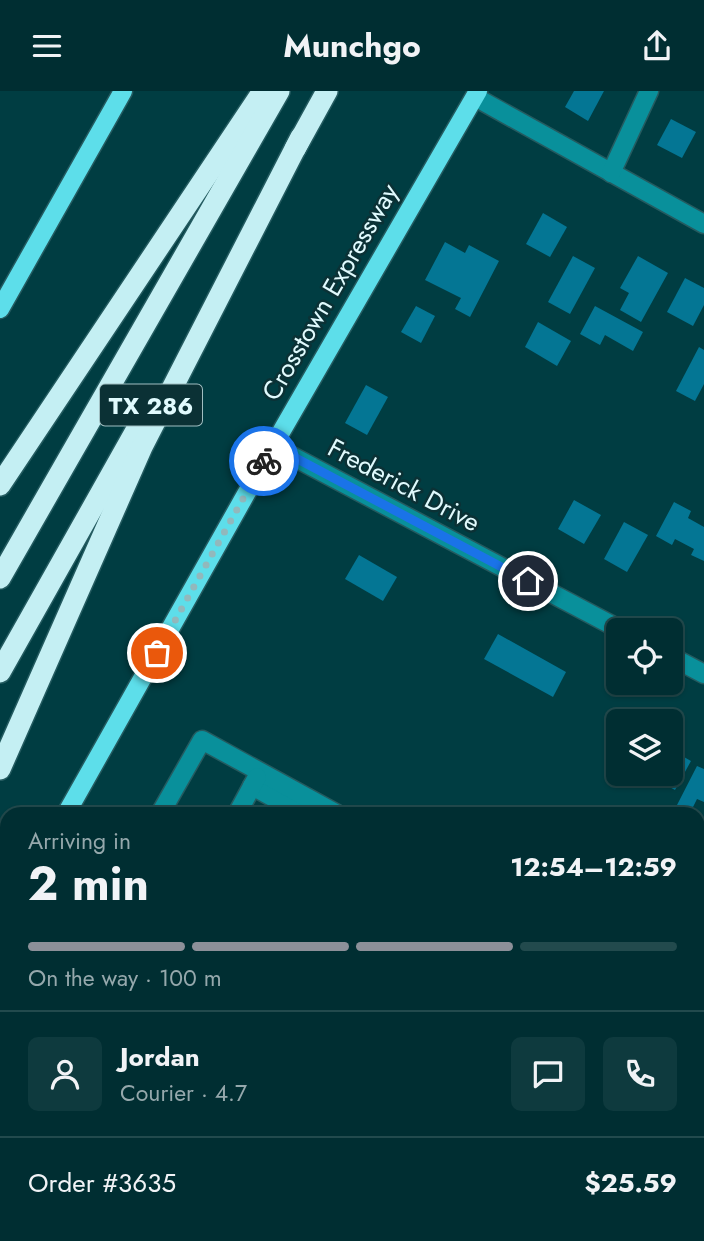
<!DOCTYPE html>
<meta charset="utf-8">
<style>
:root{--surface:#002e32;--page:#0e3a3e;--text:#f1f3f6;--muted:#95a8ac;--line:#224a4d;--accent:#8c9099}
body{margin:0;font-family:Jost,sans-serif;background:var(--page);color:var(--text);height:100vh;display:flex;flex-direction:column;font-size:26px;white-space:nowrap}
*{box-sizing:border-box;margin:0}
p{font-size:23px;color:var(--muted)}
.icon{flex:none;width:38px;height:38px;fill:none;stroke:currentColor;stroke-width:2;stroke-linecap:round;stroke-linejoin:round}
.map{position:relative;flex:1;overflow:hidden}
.sheet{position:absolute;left:0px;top:716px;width:705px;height:436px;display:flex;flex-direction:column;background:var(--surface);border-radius:21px 21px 0 0;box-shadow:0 2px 5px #0004,0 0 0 2px var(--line)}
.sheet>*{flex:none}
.controls{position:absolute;left:606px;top:527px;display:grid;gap:14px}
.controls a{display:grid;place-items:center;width:77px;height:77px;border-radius:10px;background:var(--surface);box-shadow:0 2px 5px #0004,0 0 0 2px var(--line);font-size:35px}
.pin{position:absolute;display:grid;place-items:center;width:60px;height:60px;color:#fff;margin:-30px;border:4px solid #fff;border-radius:50%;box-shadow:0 2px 7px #0007}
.courier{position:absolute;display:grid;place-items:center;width:70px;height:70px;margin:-35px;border:5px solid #1a73e8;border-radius:50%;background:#fff;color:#222;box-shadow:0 2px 9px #0007}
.summary em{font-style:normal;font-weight:700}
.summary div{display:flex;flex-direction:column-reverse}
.summary{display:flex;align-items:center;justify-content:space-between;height:119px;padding:0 28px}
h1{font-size:46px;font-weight:700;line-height:52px}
.bar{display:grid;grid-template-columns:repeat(4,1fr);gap:10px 7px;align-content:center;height:84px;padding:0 28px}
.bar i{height:9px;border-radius:5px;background:var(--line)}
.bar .selected{background:var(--accent)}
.bar p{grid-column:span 4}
.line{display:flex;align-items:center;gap:18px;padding:0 28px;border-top:2px solid var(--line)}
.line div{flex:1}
.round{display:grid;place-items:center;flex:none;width:74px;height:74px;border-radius:10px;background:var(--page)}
header{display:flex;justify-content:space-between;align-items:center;height:91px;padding:0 28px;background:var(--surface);font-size:32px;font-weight:700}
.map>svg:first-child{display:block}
</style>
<header><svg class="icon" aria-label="menu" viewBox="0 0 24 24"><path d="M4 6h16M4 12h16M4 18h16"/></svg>Munchgo<svg class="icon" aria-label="share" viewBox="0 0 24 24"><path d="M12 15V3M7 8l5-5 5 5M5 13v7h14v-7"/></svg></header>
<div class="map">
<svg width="704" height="1150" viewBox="0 0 704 1150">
<rect width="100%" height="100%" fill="#003d42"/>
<!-- building -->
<g fill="#047694">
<polygon points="574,0 604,0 588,30 565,16"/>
<polygon points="671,28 696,41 682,67 657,54"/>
<polygon points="543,122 567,136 550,166 526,153"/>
<polygon points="445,151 465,162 469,154 499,170 470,226 455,218 461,207 425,189"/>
<polygon points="573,165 595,177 570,223 548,211"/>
<polygon points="638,165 668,182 641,231 620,219 629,202 620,197"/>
<polygon points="685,187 704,197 704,214 693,235 667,221"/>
<polygon points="416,215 435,225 421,252 401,241"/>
<polygon points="595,215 643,241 633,260 605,244 600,254 580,243"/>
<polygon points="538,231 571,250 557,275 525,256"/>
<polygon points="699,256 704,259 704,293 695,310 676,300"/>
<polygon points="366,294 388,306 367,344 345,332"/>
<polygon points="574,409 601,424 584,453 558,438"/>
<polygon points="674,411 691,420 688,427 704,436 704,470 691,464 694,458 675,448 672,454 656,445"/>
<polygon points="624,431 648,444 627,481 604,468"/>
<polygon points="359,464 397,486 383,510 345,488"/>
<polygon points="498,543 566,581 553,606 484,568"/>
<polygon points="670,658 691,670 675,699 644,682 670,682"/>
<polygon points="697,675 704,678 704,711 697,708 691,720 677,714"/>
<polygon points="698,902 704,905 704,938 698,935"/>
</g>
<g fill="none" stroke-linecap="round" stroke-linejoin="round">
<!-- minor casing -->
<g stroke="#245b60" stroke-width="21">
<g id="minor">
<polyline points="475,6 704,133"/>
<polyline points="611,82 649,0"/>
<polyline points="273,355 621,539"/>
<polyline points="670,565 704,583"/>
<polyline points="252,695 303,723"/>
<polyline points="160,723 202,649 337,723"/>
<polyline points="237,723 257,686"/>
<polyline points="698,974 704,977"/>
<polyline points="698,1041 704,1031"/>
<polyline points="0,1044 7,1032"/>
<polyline points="51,1144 61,1150"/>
<polyline points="666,1144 677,1150"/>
<polyline points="20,1150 23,1144"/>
<polyline points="696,1150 704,1148"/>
</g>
</g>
<!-- major casing -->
<g stroke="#245b60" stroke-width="21">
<g id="major">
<polyline points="0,218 123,0"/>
<polyline points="66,723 273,355 478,0"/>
<polyline points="0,841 7,828"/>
</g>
</g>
<!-- highway casing -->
<g stroke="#245b60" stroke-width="24">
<g id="highway">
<polyline points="295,58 327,0"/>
<polyline points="0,394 263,0"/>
<polyline points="0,487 279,0"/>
<polyline points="0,581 138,336"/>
<polyline points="0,678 142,356 301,46"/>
</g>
</g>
<!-- minor -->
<use href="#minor" stroke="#09909b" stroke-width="18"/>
<!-- major -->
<use href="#major" stroke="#5ddeea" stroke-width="18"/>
<!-- highway -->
<use href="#highway" stroke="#c4eff3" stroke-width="21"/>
</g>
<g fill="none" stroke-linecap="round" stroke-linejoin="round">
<!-- done -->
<polyline stroke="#92b8bc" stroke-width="7" stroke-dasharray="0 12.6" points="157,562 264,370"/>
<!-- route -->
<polyline stroke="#1a73e8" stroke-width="9" points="264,370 273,355 528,490"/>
</g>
<g text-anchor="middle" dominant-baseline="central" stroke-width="5" stroke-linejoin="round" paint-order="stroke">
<!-- shield labels -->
<rect fill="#0b3135" stroke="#a0bec1" stroke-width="2" x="100" y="293.5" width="102" height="41" rx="5"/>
<g font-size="24" font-weight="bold" fill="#e0fafd">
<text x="151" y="314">TX 286</text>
</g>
<!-- street labels -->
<g font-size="26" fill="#e0fafd" stroke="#0b3135">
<text transform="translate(330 201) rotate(-60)">Crosstown Expressway</text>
<text transform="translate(404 394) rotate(28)">Frederick Drive</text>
</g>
</g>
</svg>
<div class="controls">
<a><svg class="icon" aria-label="locate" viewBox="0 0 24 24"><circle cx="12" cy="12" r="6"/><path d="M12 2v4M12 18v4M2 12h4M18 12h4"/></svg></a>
<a><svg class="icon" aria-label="layers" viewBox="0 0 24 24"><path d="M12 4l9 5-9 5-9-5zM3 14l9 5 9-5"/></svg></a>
</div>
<div class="pin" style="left:157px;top:562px;background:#ea580c"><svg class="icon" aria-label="bag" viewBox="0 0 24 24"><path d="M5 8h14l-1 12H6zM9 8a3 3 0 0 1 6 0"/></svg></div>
<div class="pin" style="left:528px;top:490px;background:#1f2937"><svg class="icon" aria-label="home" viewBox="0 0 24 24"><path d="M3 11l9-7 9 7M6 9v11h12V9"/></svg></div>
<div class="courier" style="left:264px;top:370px"><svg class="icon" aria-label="bike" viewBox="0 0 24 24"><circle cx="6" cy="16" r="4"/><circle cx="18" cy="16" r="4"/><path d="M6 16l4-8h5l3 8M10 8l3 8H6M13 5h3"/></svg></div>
<section class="sheet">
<div class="summary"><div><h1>2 min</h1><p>Arriving in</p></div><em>12:54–12:59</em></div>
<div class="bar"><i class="selected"></i><i class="selected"></i><i class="selected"></i><i></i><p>On the way · 100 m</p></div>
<div class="line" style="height:126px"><a class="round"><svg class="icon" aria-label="person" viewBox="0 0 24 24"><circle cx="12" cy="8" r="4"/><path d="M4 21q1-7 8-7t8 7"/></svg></a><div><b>Jordan</b><p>Courier · 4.7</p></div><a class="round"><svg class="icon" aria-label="chat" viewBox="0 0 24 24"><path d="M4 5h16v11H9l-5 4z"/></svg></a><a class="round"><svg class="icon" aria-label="phone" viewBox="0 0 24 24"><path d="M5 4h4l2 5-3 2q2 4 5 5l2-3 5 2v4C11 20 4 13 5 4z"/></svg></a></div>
<div class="line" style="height:91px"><div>Order #3635</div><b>$25.59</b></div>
</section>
</div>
